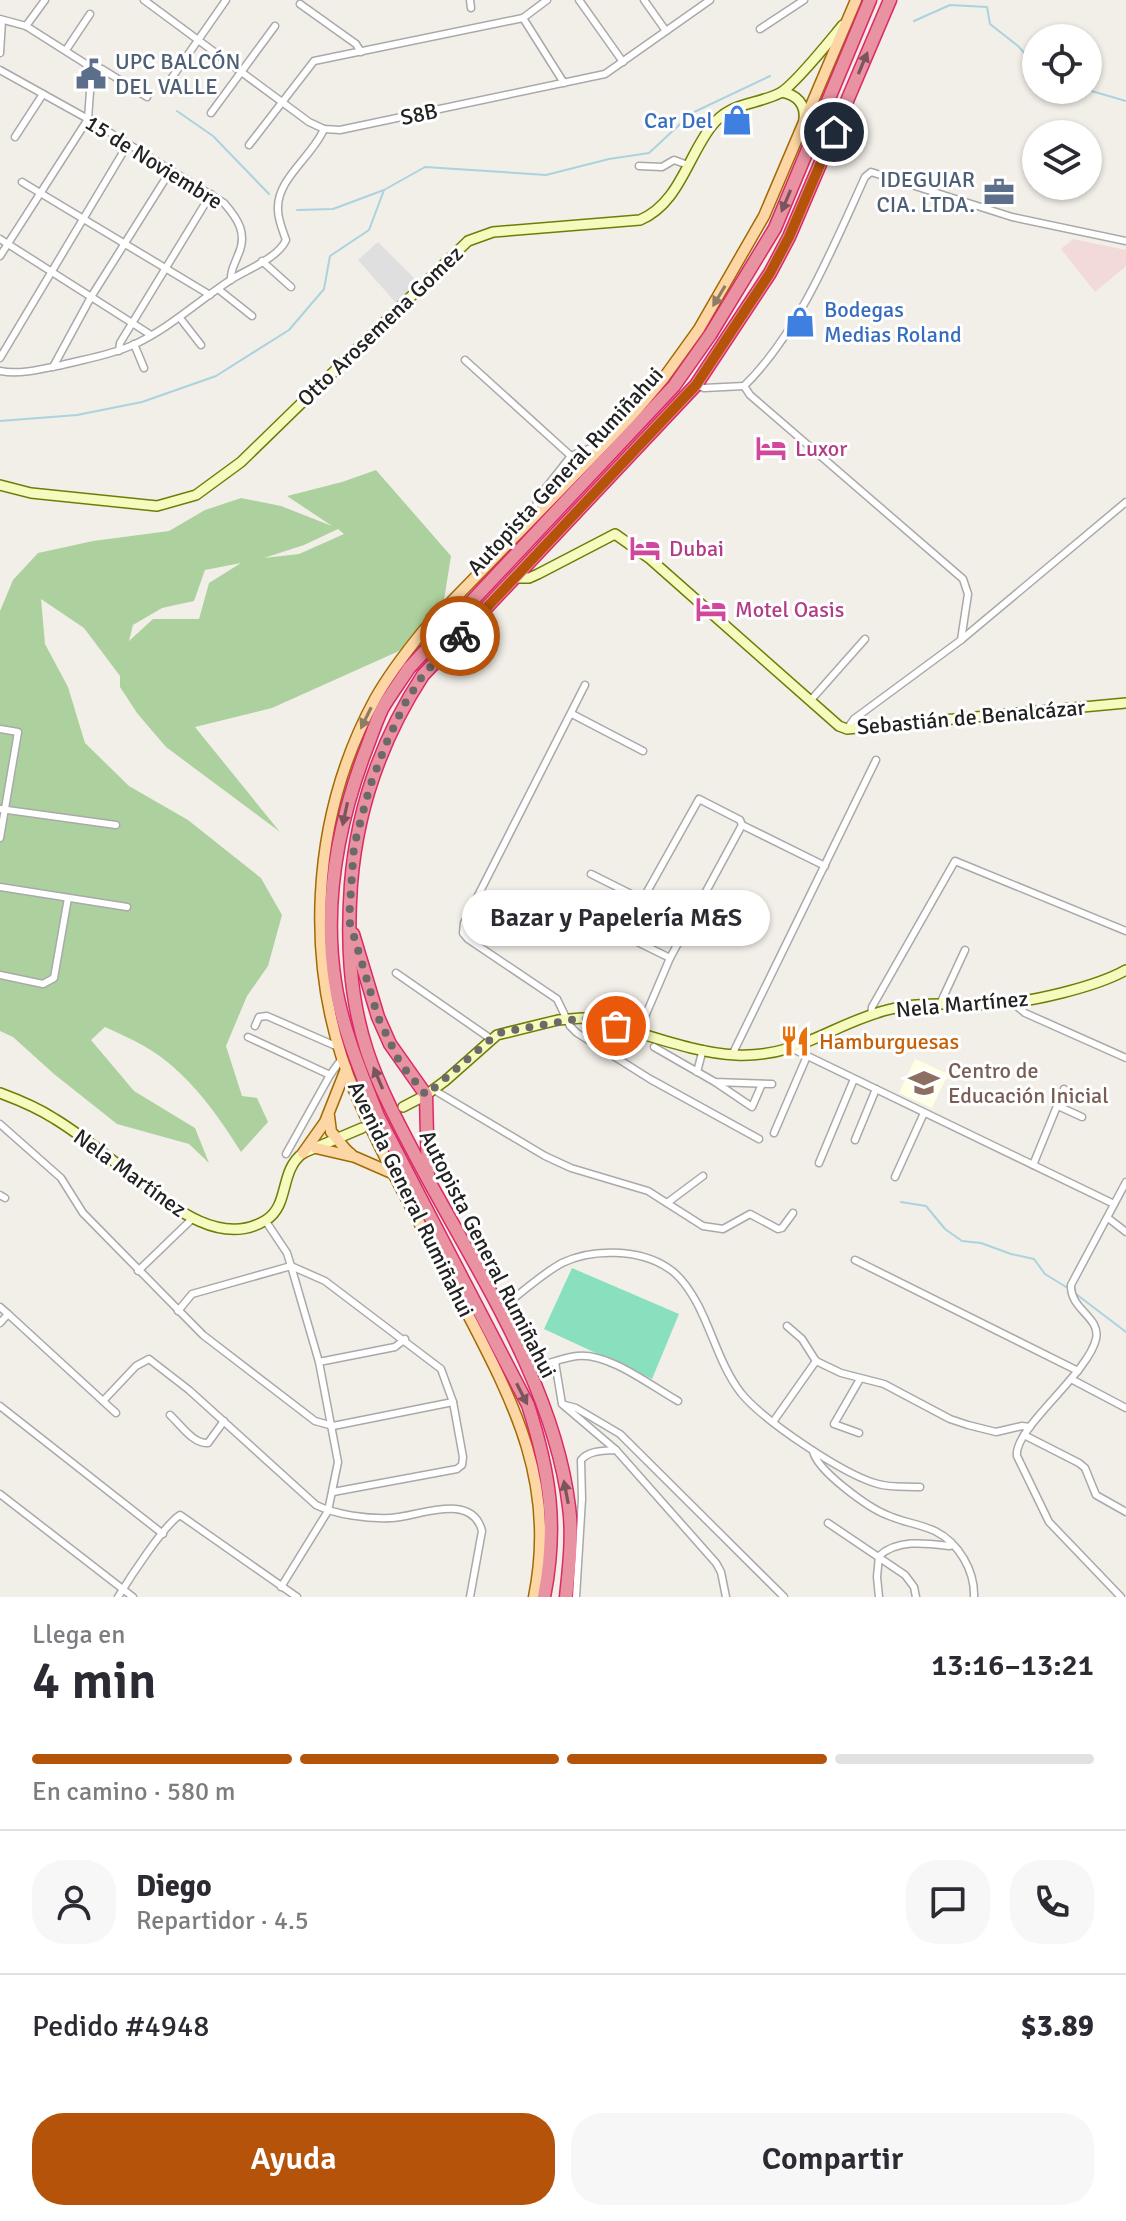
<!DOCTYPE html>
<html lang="es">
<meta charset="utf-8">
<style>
:root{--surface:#fff;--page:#f7f7f7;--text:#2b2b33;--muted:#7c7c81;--line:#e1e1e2;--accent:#b45309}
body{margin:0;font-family:Signika,sans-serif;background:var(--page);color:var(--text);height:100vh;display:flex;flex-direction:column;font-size:30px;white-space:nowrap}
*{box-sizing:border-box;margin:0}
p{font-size:26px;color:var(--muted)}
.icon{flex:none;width:44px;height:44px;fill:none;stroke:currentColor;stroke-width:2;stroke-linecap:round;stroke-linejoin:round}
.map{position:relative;height:1597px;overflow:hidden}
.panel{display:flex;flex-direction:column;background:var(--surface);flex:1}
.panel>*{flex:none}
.tools{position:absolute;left:1022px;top:24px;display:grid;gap:16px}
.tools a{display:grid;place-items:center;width:80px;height:80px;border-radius:50%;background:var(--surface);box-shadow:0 2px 6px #0004;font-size:40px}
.pin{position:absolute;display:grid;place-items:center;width:68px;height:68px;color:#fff;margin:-34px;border:4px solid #fff;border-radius:50%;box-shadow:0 2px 8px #0007}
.courier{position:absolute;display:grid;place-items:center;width:80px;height:80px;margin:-40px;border:6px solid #b45309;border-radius:50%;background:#fff;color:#222;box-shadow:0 2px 10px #0007}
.bubble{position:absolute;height:56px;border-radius:28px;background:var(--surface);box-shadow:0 2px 6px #0004;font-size:26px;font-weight:600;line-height:56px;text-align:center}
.summary em{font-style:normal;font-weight:600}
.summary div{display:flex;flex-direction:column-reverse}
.summary{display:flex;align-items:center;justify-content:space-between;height:136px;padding:0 32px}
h1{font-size:52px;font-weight:600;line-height:60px}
.bar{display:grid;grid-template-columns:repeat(4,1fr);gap:12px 8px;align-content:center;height:96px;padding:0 32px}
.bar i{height:10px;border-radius:6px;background:var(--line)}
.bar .current{background:var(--accent)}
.bar p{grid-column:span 4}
.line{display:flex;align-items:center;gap:20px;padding:0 32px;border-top:2px solid var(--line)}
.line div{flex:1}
.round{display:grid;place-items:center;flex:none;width:84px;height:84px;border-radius:32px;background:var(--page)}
.cta{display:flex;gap:16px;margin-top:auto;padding:16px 32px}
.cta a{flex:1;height:92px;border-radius:32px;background:var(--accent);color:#fff;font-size:32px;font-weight:600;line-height:92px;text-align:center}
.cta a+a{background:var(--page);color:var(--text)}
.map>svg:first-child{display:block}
</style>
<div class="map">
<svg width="1126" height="1597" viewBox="0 0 1126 1597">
<rect width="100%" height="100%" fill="#f2efe9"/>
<!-- residential -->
<polygon fill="#e0dfdf" points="378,242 418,282 396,303 358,260"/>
<!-- commercial -->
<polygon fill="#f2dad9" points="1073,239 1126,250 1126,266 1095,292 1061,249"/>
<!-- education -->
<polygon fill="#ffffe5" points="915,1059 948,1074 932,1108 899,1093"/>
<!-- forest -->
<path fill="#add19e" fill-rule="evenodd" d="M376 470 451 556 444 600 399 651 272 708 195 727 280 832 166 747 137 713 120 687V676L84 628 41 599 45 644 68 687 85 743 129 786 188 820 261 878 282 915 268 966 247 996 226 1046 242 1096 257 1098 268 1122 241 1152C216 1112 186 1070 144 1046 132 1039 118 1033 105 1027L91 1040 134 1091 195 1128 209 1163 189 1144 117 1124 54 1074 13 1037 0 1031V611L13 580 38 553 93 541 169 531 205 510 241 498 281 506 332 526 287 496 342 482ZM338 529 344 534 299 554 264 558 304 545ZM241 563 209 583 199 619H153L129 641 133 625 162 608 194 601 205 570Z"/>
<!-- pitch -->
<polygon fill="#88e0be" points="572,1268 679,1314 652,1379 544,1329"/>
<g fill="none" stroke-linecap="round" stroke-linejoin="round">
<!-- stream -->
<g stroke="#aad3df" stroke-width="2">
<polyline points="914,21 950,5 987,7 990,24 1018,46 1036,66"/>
<polyline points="1088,90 1126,101"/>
<polyline points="177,111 213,136 269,194"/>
<polyline points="297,210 333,209 384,190"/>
<polyline points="0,421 77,415 142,402 216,376 289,330 324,289 330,256 369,230 384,190 425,167 546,175 609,159 649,153 692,113 770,76"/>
<polyline points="901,1202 926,1206 945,1229 962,1241 981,1243 1011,1254 1034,1259 1045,1274 1066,1287"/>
<polyline points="1076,1294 1126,1332"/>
</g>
<!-- street casing -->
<g stroke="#a9a9a9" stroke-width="9">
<g id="street">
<polyline points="144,0 309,122 324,129 340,130 605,74 710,0"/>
<polyline points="470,0 471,8"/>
<polyline points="579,0 623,62"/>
<polyline points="644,0 666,31"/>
<polyline points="300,4 356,44 361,52"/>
<polyline points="523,18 564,83"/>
<polyline points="0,19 26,26 86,64 102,69 147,97"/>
<polyline points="26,26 45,0"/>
<polyline points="760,29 804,0"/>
<polyline points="66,50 90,14"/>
<polyline points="0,53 2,20"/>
<path d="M0 70 88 119 224 203C238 219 248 234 238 255 235 264 230 270 231 280"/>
<polyline points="164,89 226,0"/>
<polyline points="211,113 275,26"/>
<polyline points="15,137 43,94"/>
<polyline points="249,145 314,61 523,18 547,0"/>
<polyline points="639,166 662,167 674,160 688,165"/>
<polyline points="22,182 210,295"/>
<polyline points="0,239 151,335"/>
<polyline points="0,256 88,119 91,78 86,64"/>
<polyline points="262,261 291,287"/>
<polyline points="218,289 252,316"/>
<polyline points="180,318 201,345"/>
<polyline points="134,344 144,368"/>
<polyline points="119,351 120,343 211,194"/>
<polyline points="0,358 128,144"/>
<polyline points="465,360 571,456"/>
<polyline points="53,367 91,297 171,170"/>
<path d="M0 371C19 375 43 369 62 365 85 359 111 355 133 345 170 328 198 301 232 279 248 269 278 258 286 240 283 231 278 220 278 210 276 179 313 156 324 129"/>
<polyline points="696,385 704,388 744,386"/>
<path d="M744 386C798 334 834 245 865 177L871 172 1012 217 1126 241"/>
<polyline points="744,386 750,395 963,579 968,594 961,640"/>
<polyline points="536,512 537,499 571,456 601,444"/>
<polyline points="585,685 464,923 463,933 468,939 557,999 570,1026 577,1033 650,1079 759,1139"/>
<polyline points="811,700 865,639"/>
<polyline points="572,714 643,751"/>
<polyline points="0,729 18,732 0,838"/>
<polyline points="847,729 854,719 961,640 1126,502"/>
<polyline points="0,809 116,825"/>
<polyline points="591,874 689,923"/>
<polyline points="0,887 127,907"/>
<polyline points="643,899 699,799 740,820 742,825 825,866"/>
<polyline points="566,907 670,958"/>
<polyline points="396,973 491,1039"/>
<polyline points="0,975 43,984 54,978 68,898"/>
<polyline points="1013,1003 1025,1013 1126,1058"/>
<polyline points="940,1004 965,950"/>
<polyline points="871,1015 872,1007 955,861 1126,931"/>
<polyline points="255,1026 259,1017 267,1016 338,1047"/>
<polyline points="638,1033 670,958 742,825"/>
<polyline points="248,1037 330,1075"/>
<polyline points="654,1047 715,1082 772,1084"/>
<polyline points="793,1049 1114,1204"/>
<polyline points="732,1055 876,760"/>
<polyline points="697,1072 703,1049"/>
<polyline points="715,1082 752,1107 762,1084"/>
<polyline points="434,1090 545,1156 571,1168 648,1191 703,1226 723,1229 750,1214 778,1229 782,1228 793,1213"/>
<polyline points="1058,1106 1082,1117"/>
<polyline points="0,1124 61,1178 83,1213 203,1335 315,1421 333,1426 453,1402"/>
<polyline points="774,1133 807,1056"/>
<polyline points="855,1140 876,1089"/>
<polyline points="286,1154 330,1075 343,1057"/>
<polyline points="819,1163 854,1079"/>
<polyline points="1033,1165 1064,1089"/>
<polyline points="895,1177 924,1113"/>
<polyline points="0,1195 5,1198"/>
<polyline points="667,1203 703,1176"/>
<polyline points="1108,1218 1126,1232"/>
<polyline points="265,1220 287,1253 291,1266 319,1362 338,1462 328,1511 281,1587"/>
<polyline points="855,1260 1078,1371"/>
<polyline points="138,1271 193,1218"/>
<polyline points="0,1307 8,1314 0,1323"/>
<polyline points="178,1311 192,1294 291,1266 325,1281 441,1369 453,1402 463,1457 462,1465 457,1469 333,1492"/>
<path d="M498 1311C519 1295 540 1275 562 1263 592 1248 640 1249 668 1268 681 1276 691 1292 698 1305 713 1334 721 1367 741 1393 764 1421 844 1475 878 1484 892 1488 905 1486 920 1487"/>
<polyline points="8,1314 116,1413"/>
<polyline points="787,1326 802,1339 816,1361"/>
<polyline points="816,1361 841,1373 884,1384 950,1419 968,1425 996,1432 1022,1426 1030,1427"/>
<polyline points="319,1362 395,1347 405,1339"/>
<polyline points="555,1362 562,1404 616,1450 716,1563 721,1572 726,1597"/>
<path d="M529 1370C544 1365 561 1358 577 1356 608 1352 651 1386 678 1401"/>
<polyline points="1071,1379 1126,1408"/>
<path d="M103 1401 136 1366 149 1359 189 1390 316 1505C336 1515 368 1519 391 1518 417 1517 472 1491 482 1531L470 1597"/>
<polyline points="565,1405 576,1408 620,1434 784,1597"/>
<polyline points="0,1406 163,1534"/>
<path d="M170 1415C181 1425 193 1444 208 1443L224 1421"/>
<polyline points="773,1422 816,1361"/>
<polyline points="859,1433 834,1424 860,1379"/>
<polyline points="1024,1435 1079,1463 1085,1468 1096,1495 1126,1512"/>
<path d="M813 1451C817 1471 869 1508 887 1515 902 1522 920 1524 935 1531 959 1543 975 1571 974 1597"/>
<polyline points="0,1494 133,1597"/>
<polyline points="828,1523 905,1575 914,1587 916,1597"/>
<path d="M118 1597C129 1579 164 1525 180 1515L297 1597"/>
<path d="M576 1597 582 1499 581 1460C589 1450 604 1451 616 1450"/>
<path d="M879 1597 877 1577 879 1556C898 1539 925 1543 950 1546"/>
<path d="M1121 1597 1049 1522 1017 1456C1013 1429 1088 1374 1096 1339 1101 1317 1070 1310 1071 1285L1126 1182"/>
</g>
</g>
<!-- secondary casing -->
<g stroke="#707d05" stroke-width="12">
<g id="secondary">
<path d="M782 92C797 95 806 104 804 120"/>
<path d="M0 485 31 493 157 506 196 495 241 462 468 241 493 232 640 220C678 204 687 159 710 128 730 101 754 106 780 93 794 86 832 38 843 25"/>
<polyline points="514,578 529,578 538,574 615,534 649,558 839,726 847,729 1126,703"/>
<path d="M0 1093C19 1100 38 1108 55 1119 78 1133 99 1150 120 1166 158 1194 215 1252 266 1220 290 1205 279 1171 303 1153L362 1128"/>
<path d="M403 1107 426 1095 445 1081 497 1035 558 1020 582 1018C630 1027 688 1053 736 1055 798 1058 832 1024 887 1010 923 1000 960 1006 997 1004 1031 1002 1096 987 1126 970"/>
</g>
</g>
<!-- primary casing -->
<g stroke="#a06b00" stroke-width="13">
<g id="primary">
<path d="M329 1116 331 1132C339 1139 343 1149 351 1154"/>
<polyline points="316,1148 355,1157 394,1174"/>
<polyline points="303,1153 325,1122 346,1069"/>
<path d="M534 1597C557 1483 514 1403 463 1305 427 1236 387 1167 356 1095 302 969 310 819 375 699 389 674 406 652 424 630L629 419 663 379 699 329 764 216 856 0"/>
</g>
</g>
<!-- highway casing -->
<g stroke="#dc2a67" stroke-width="15">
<g id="highway">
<polyline points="353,934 378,1017 390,1044 426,1095 428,1178"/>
<path d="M544 1597C558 1526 550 1473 528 1405L378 1116C361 1073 342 1028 335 982 323 904 337 828 364 755 370 740 375 724 382 709 390 695 400 682 409 668L674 386 710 335 775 228 870 0"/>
<path d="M566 1597C569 1568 573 1536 569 1507 554 1382 472 1264 415 1155 397 1121 379 1087 367 1051 349 996 347 941 351 884 357 809 382 738 423 675L696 385 770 273 789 237 890 0"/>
</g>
</g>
<!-- street -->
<use href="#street" stroke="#fff" stroke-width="6"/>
<!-- secondary -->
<use href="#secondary" stroke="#f7fabf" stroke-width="9"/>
<!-- primary -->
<use href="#primary" stroke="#fcd6a4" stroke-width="10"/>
<!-- highway -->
<use href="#highway" stroke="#e892a2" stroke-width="12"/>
</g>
<!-- one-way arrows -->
<defs><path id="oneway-solid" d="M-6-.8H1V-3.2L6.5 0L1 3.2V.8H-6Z" transform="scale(2)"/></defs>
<g fill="#7b545c">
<use href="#oneway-solid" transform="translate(863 63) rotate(-67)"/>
<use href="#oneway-solid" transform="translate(786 201) rotate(113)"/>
<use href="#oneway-solid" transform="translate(345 814) rotate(102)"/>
<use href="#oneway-solid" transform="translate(378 1078) rotate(-113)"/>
<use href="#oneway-solid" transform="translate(522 1394) rotate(63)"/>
<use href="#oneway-solid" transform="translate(566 1492) rotate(-101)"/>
</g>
<g fill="#8f7c63">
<use href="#oneway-solid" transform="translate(719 296) rotate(121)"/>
<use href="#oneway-solid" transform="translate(366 718) rotate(116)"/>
</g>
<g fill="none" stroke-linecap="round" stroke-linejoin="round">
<!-- done -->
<polyline stroke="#6b6a68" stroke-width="8" stroke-dasharray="0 14.4" points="460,636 423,675 404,705 386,744 370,786 354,846 351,890 349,920 378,1017 400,1063 426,1095 491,1039 502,1032 582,1018 616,1026"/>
<!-- route -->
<polyline stroke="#b45309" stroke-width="10" points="460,636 696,385 770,273 789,237 834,132"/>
</g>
<!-- icons -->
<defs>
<g id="civic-bare" transform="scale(2.4)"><path d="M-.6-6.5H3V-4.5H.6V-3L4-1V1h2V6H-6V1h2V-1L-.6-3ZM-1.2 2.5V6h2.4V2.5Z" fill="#5c6f8a" stroke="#fff" stroke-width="2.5" paint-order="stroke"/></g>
<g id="shop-bare" transform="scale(2.4)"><path d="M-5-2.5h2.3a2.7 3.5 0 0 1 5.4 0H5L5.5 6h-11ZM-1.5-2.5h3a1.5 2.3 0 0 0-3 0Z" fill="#3f7fe0" stroke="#fff" stroke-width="2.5" paint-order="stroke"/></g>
<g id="office-bare" transform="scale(2.4)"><path d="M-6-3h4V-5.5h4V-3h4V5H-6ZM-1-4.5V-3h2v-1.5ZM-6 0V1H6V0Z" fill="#5c6f8a" stroke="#fff" stroke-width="2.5" paint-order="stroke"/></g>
<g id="hotel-bare" transform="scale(2.4)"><path d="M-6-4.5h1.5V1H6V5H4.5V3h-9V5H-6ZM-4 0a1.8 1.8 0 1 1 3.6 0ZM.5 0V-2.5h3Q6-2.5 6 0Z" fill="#d1479c" stroke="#fff" stroke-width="2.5" paint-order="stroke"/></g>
<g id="restaurant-bare" transform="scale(2.4)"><path d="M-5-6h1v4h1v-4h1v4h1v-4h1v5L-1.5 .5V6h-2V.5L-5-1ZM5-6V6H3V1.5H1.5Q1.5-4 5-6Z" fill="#e8710a" stroke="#fff" stroke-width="2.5" paint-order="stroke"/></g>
<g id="school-bare" transform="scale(2.4)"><path d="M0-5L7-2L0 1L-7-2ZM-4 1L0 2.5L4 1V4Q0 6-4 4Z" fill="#8d6e63" stroke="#fff" stroke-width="2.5" paint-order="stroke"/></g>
</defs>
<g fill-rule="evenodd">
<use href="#civic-bare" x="91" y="74"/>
<use href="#shop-bare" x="737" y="120"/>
<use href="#office-bare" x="999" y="192"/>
<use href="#shop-bare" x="800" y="322"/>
<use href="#hotel-bare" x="771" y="448"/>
<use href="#hotel-bare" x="645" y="548"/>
<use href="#hotel-bare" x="711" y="609"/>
<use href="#restaurant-bare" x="795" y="1041"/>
<use href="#school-bare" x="924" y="1083"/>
</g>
<g text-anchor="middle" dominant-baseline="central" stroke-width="6" stroke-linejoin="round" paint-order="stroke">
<!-- service labels -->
<g font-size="22" fill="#4e5e75" stroke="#fff" text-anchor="start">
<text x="115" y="61">UPC BALCÓN<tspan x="115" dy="25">DEL VALLE</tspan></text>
<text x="975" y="179" text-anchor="end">IDEGUIAR<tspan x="975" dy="25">CIA. LTDA.</tspan></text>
</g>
<!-- street labels -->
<g font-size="22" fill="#222" stroke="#fff">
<text transform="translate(419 114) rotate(-12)">S8B</text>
<text transform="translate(154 162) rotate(32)">15 de Noviembre</text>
<text transform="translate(380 326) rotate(-44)">Otto Arosemena Gomez</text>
<text transform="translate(565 471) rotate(-47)">Autopista General Rumiñahui</text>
<text transform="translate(971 717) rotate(-5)">Sebastián de Benalcázar</text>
<text transform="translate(962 1004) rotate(-5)">Nela Martínez</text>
<text transform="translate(130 1173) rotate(36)">Nela Martínez</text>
<text transform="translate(411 1199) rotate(64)">Avenida General Rumiñahui</text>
<text transform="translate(488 1254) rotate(63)">Autopista General Rumiñahui</text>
</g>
<!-- shop labels -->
<g font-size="22" fill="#366cbe" stroke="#fff" text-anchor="end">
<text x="713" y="120">Car Del</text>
<text x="824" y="309" text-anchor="start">Bodegas<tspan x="824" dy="25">Medias Roland</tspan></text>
</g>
<!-- hotel labels -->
<g font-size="22" fill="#b23c85" stroke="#fff" text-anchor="start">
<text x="795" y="448">Luxor</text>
<text x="669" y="548">Dubai</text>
<text x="735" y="609">Motel Oasis</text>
</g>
<!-- food labels -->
<g font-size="22" fill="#c56008" stroke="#fff" text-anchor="start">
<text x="819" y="1041">Hamburguesas</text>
</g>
<!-- education labels -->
<g font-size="22" fill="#785e54" stroke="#fff" text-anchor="start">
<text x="948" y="1070">Centro de<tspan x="948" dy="25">Educación Inicial</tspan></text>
</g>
</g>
</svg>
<div class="tools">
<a><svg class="icon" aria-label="locate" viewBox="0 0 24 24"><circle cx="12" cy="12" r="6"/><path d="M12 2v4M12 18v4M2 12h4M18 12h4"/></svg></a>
<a><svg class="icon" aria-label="layers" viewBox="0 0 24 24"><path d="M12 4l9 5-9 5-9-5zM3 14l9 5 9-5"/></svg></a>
</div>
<div class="pin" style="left:616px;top:1026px;background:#ea580c"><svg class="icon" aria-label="bag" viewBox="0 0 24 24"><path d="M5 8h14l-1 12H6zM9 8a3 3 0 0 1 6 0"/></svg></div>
<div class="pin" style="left:834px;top:132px;background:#1f2937"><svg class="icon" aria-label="home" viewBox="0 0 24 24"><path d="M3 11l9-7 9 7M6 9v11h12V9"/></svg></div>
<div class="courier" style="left:460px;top:636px"><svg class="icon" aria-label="bike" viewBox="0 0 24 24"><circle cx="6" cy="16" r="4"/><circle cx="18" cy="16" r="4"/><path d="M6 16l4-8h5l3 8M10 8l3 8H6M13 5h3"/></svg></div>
<div class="bubble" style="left:462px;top:890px;width:308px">Bazar y Papelería M&amp;S</div>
</div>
<section class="panel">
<div class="summary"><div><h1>4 min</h1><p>Llega en</p></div><em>13:16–13:21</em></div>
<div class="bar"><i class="current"></i><i class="current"></i><i class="current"></i><i></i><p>En camino · 580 m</p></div>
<div class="line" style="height:144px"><a class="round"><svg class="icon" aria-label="person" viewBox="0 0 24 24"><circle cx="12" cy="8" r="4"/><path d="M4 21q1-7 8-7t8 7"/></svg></a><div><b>Diego</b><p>Repartidor · 4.5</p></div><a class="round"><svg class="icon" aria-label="chat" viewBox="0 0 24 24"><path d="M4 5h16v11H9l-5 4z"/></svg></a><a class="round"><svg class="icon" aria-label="phone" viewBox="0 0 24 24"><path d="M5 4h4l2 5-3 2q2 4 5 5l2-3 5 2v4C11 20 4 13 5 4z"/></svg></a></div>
<div class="line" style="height:104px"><div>Pedido #4948</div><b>$3.89</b></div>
<div class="cta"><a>Ayuda</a><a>Compartir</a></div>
</section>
